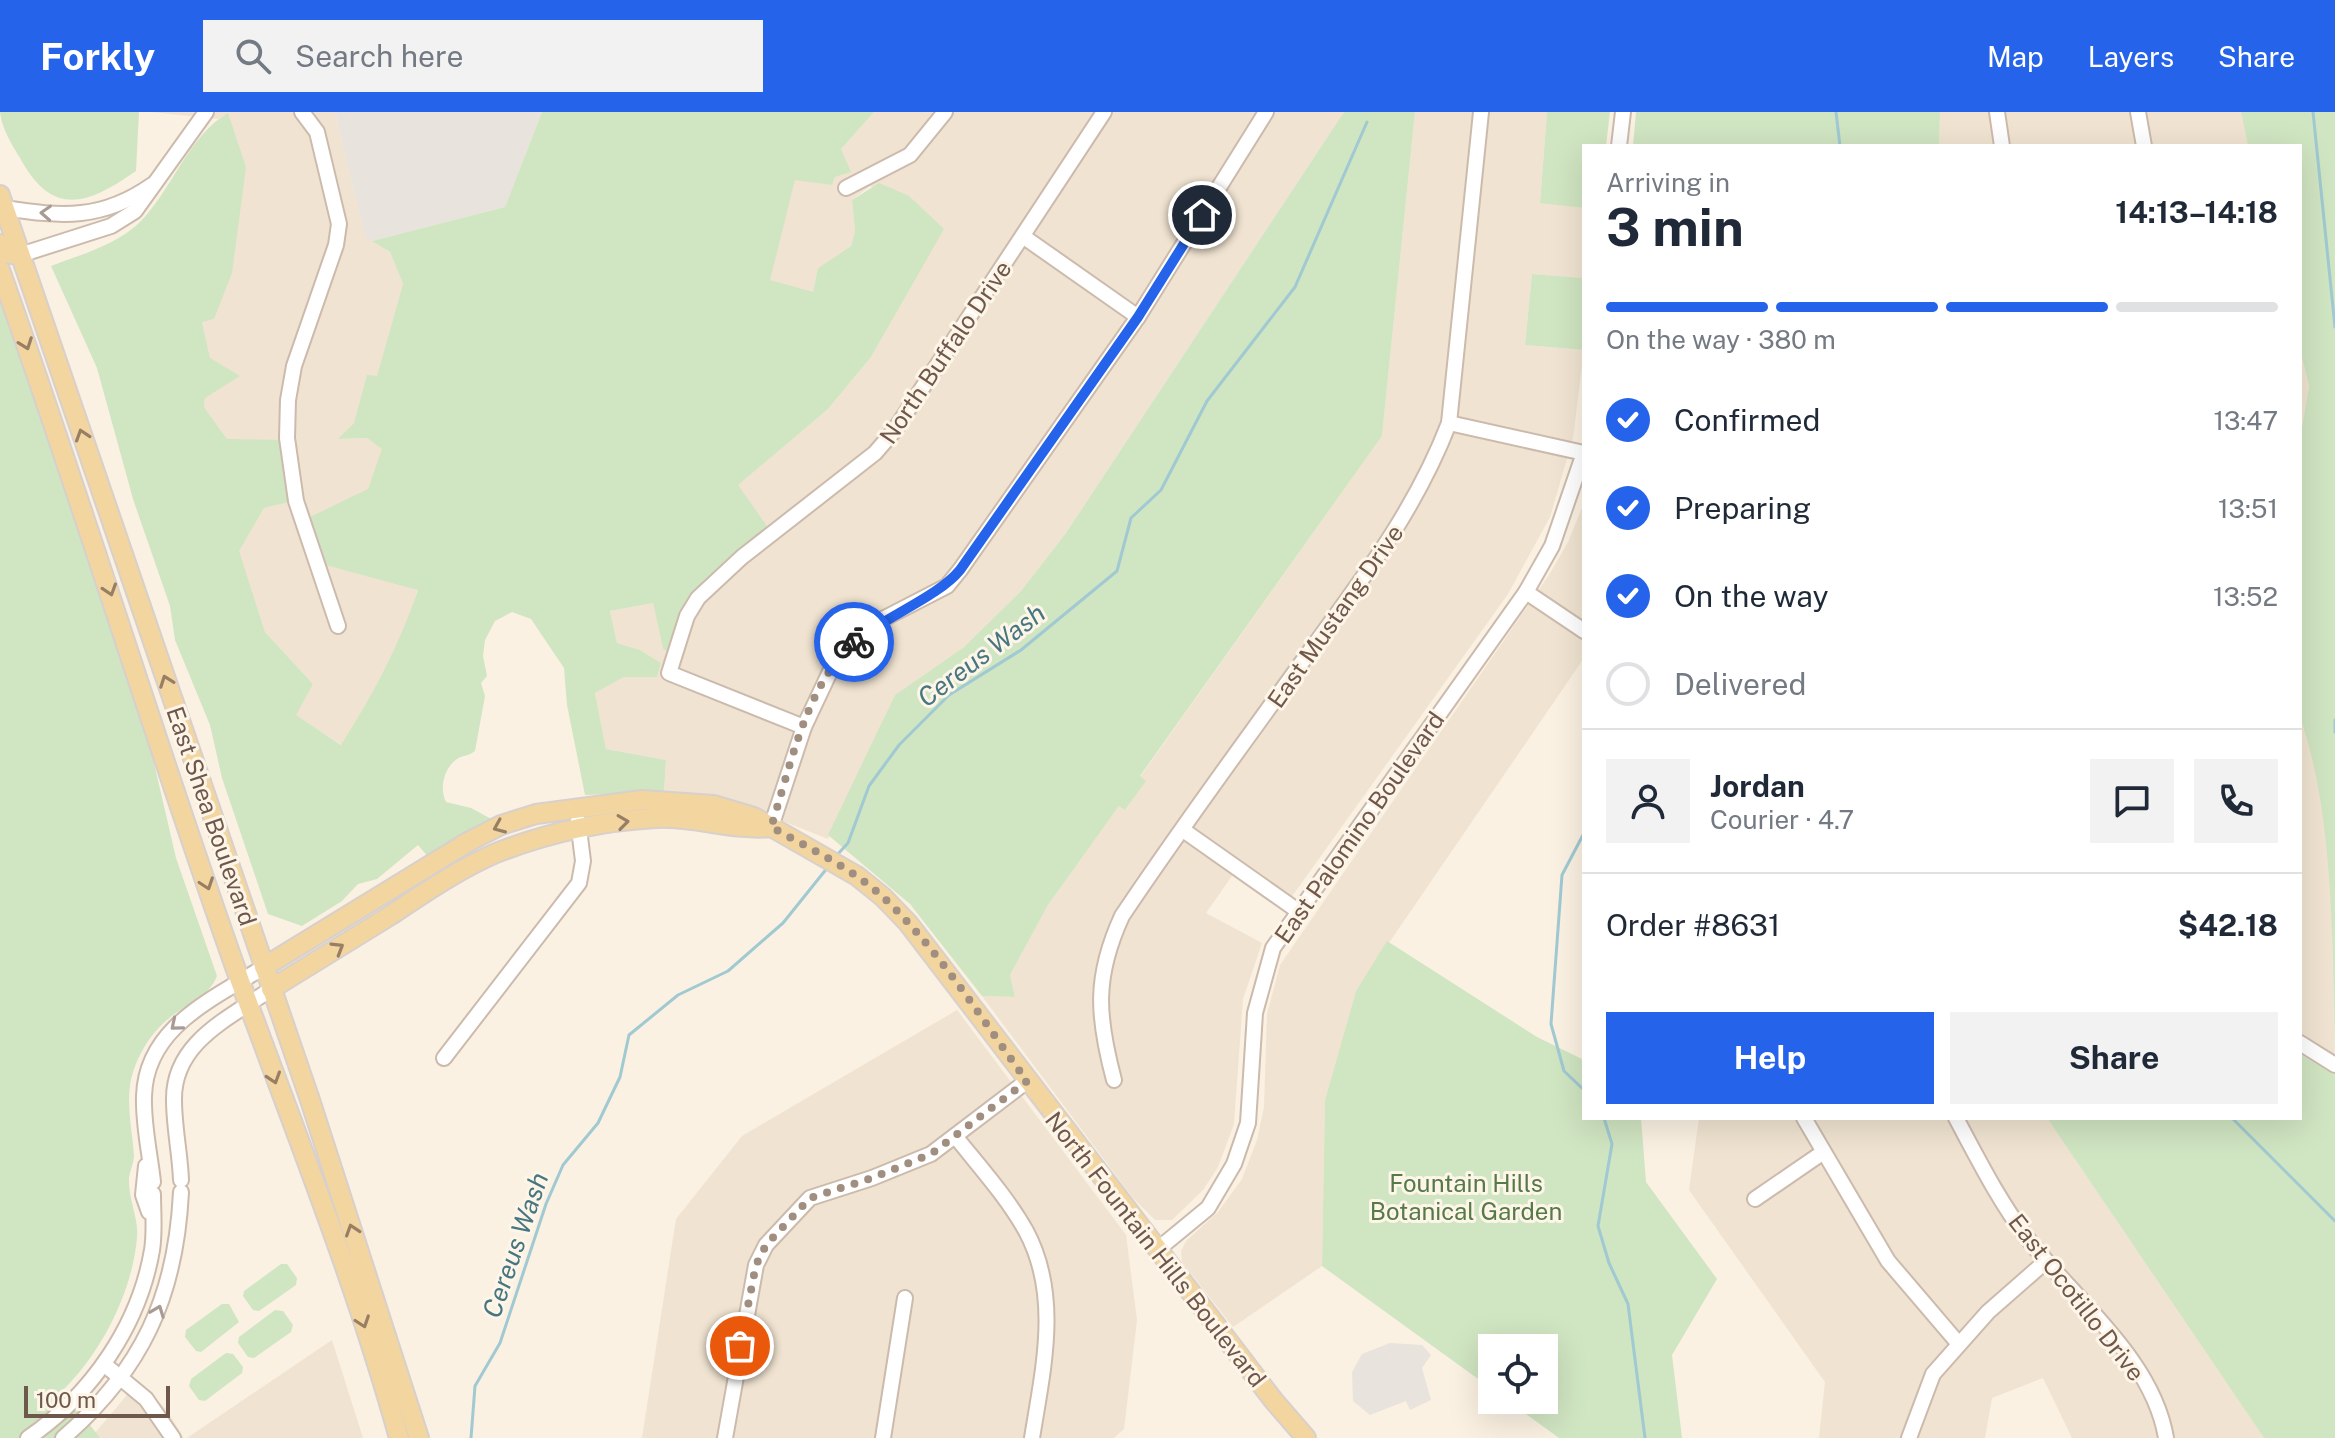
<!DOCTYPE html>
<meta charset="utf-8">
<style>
:root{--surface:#fff;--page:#f2f2f3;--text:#1f2937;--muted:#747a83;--line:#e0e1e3;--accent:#2563eb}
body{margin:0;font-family:"Public Sans",sans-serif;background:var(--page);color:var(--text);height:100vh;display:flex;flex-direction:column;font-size:30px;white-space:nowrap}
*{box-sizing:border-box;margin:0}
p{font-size:26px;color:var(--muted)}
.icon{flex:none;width:44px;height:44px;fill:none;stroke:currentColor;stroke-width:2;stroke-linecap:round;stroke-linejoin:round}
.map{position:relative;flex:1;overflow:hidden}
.side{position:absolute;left:1582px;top:32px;width:720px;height:976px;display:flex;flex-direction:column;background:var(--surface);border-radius:0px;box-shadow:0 8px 32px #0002}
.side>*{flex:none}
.tools{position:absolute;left:1478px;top:1222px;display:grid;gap:16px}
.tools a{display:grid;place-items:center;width:80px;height:80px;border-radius:0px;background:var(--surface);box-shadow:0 8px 32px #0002;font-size:40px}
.scale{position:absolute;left:24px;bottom:20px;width:146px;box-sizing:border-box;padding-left:8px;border:4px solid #6f584b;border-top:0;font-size:22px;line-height:28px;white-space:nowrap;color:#6f584b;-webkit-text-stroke:6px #fdf5e8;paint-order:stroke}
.pin{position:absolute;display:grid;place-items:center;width:68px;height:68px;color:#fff;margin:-34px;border:4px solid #fff;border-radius:50%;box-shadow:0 2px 8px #0007}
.courier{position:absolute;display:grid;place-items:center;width:80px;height:80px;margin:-40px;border:6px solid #2563eb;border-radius:50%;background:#fff;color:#222;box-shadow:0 2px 10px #0007}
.head em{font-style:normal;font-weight:700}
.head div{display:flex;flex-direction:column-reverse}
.head{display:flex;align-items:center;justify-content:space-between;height:136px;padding:0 24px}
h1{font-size:52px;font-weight:700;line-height:60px}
.bar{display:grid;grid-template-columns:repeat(4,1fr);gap:12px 8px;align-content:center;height:96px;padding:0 24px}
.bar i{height:10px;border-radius:6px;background:var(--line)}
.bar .current{background:var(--accent)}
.bar p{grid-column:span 4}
.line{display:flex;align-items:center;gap:20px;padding:0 24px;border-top:2px solid var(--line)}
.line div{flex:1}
.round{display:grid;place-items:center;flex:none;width:84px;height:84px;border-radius:0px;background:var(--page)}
ol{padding:0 24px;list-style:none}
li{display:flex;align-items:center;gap:24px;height:88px}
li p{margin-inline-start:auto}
li .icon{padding:8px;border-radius:50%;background:var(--accent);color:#fff;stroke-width:4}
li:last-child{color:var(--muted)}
li i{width:44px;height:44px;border:4px solid var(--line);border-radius:50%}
.primary-button{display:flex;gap:16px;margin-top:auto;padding:16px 24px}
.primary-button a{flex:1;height:92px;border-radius:0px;background:var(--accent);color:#fff;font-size:32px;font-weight:700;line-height:92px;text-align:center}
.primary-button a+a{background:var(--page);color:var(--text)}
header{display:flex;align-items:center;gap:48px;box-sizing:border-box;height:112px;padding:0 40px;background:var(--accent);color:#fff}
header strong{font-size:38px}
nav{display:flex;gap:44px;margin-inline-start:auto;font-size:28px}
.search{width:560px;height:72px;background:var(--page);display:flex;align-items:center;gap:20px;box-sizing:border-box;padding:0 28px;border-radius:0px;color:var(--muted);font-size:30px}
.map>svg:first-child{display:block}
</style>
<header>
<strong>Forkly</strong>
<div class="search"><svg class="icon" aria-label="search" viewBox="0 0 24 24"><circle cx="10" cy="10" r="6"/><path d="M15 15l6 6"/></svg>Search here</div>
<nav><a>Map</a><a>Layers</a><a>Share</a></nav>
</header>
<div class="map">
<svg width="2335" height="1326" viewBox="0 0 2335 1326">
<rect width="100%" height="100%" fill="#faf1e2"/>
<!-- residential -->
<g fill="#f0e3d1">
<polygon points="151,0 335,0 365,124 390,140 403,172 377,265 354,311 339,327 367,326 383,337 368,377 325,453 418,477 406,514 377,576 342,633 295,603 313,572 265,520 238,439 264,396 288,390 283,361 227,327 204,295 210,246 202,210 228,2 218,7"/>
<polygon points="874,0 1344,0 1066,421 1021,479 964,535 895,583 828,727 750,696 664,680 666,648 606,637 595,581 624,565 657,565 661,551 640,538 617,531 610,499 653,491 663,537 699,476 768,417 737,373 828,297 871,245 943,117 870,74 852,88 855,119 851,134 818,156 813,181 769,168 795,67 832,73 835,65 850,60 841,37"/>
<polygon points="1415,0 1547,0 1540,90 1584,96 1584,166 1532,162 1525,233 1584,238 1573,326 1550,405 1508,482 1283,797 1234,761 1206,801 1262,831 1243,887 1234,1012 1218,1055 1203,1078 1172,1108 1155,1108 1132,1085 982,884 1015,885 1010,863 1048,793 1119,694 1126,697 1145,669 1140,665 1382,324"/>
<polygon points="1940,0 2241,0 2248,34 1939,34"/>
<polygon points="2300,238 2309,274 2300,327"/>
<polygon points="1584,391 1584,546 1356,879 1325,988 1322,1154 1233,1215 1182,1150 1181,1139 1186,1129 1218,1100 1242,1067 1257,1028 1264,995 1267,902 1280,853 1549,463 1568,430"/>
<polygon points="2300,605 2310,628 2330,716 2335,963 2300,942"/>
<polygon points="957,898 1126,1123 1137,1208 1124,1317 1114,1326 642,1326 676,1107 742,1024"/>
<polygon points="1699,1006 2047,1006 2264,1326 2072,1326 2043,1266 1992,1286 1985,1326 1819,1326 1825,1270 1689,1078"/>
<polygon points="332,1228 363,1326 187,1326"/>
<polygon points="138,1270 165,1296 184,1326 100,1326 95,1321"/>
</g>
<!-- industrial -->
<g fill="#e9e3dd">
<polygon points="335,0 542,0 505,95 372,129 365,125"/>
<polygon points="1390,1231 1422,1233 1431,1243 1422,1256 1431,1288 1410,1298 1406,1289 1370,1303 1353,1289 1352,1260 1362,1242"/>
</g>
<!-- green -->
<g fill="#d0e5c2">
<path d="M0 0H139L136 59C87 93 53 106 20 46 11 31 2 17 0 0Z"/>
<path d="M542 0H874L841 37 851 60 835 65 832 73 795 68 770 168 813 180 818 156 851 134 855 119 852 88 879 71 909 84 944 117 871 245 828 297 738 373 769 417 720 455 699 476 670 540 663 537 653 491 610 499 617 531 640 538 661 551 657 565H624L595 581 606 637 666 648 664 680 585 683 567 593 564 556 531 507 512 500 495 509 485 528 483 544 487 564 481 571 485 584 475 639C469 644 463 643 457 647 444 656 439 676 446 690L471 696 495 709 429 746 418 733 377 767 358 772 342 789 302 814 268 802 222 666 210 613 175 528 170 494 133 387 97 256 51 154C80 143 116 133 139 111 171 80 188 24 228 1L246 55 232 161 214 207 202 210 210 246 240 264 205 286 204 295 227 327 280 328 289 390 264 396 239 439 265 520 313 572 296 603 341 633C373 583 399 534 418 478L325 453 308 406 368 377 382 337 367 326 338 327 354 311 367 263 377 264 403 172 390 140 372 129 505 95Z"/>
<polygon points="1344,0 1415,0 1382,324 1140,664 1146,669 1125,698 1119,694 1048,793 1010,863 1015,885 982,884 910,792 828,723 895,583 964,535 1021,479 1066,421"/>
<polygon points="1547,0 1610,0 1606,34 1584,34 1584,96 1540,91"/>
<polygon points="1636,0 1940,0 1939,34 1633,34"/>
<path d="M2241 0H2335V942C2332 835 2335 705 2300 605V327L2309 274 2300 238V34H2248Z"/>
<polygon points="1532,162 1584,166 1584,238 1525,233"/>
<path d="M0 186 147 621 176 746 217 864C209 884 190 891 173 903 155 916 141 937 134 957 124 984 132 1015 134 1043 134 1051 130 1058 129 1066 128 1087 139 1106 137 1126 132 1181 101 1241 63 1278L100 1326H0Z"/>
<polygon points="1387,829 1537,925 1584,948 1584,1006 1641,1006 1646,1070 1717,1167 1672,1243 1682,1326 1559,1326 1507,1288 1544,1288 1544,1236 1492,1236 1492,1277 1322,1154 1325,988 1356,879"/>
<polygon points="2300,942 2335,963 2335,1326 2264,1326 2047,1006 2300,1006"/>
<polygon points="281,1152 287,1152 297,1166 296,1173 259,1199 253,1198 243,1184 244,1179"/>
<polygon points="222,1192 229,1192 239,1210 201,1240 196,1239 185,1225 186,1218"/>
<polygon points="275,1198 283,1199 293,1213 291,1220 254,1246 248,1245 238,1231 239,1225"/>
<polygon points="226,1241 233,1242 243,1255 242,1261 205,1289 199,1288 189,1274 191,1267"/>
</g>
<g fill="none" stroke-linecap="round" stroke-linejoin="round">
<!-- stream -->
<g stroke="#a0c9d2" stroke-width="3">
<polyline points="1836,0 1840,34"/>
<polyline points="2313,0 2335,215"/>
<polyline points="2335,608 2335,620"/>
<polyline points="1584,721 1562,763 1551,912 1564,959 1584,978"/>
<polyline points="837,743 848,731 869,674 899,633 949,583 1021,538 1117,459 1131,406 1161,378 1207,289 1295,175 1367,10"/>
<polyline points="1604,1006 1612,1032 1598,1114 1609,1151 1628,1192 1645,1326"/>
<polyline points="2232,1006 2335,1109"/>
<polyline points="471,1326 475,1274 500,1231 546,1092 563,1053 598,1011 620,965 629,923 678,883 728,859 783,811 828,755"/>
</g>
<!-- minor casing -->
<g stroke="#ccbbad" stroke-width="18">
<g id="minor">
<polyline points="302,0 317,20 339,112 336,133 294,254 288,288 287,326 296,389 338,514"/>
<polyline points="1997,0 2002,34"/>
<polyline points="2138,0 2144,34"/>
<polyline points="1619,34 1623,0"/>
<polyline points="846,76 910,43 945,0"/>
<path d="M4 96C63 105 102 108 152 73"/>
<polyline points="1024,125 1138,205"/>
<polyline points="20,143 111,114 135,99 206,0"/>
<polyline points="1449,311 1584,341"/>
<polyline points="1526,480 1584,519"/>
<polyline points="804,615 669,561 687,504 698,486 742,445 875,341 894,319 1104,0"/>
<polyline points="771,715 804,615 836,547 881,508 947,474 960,458 1138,205 1266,0"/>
<polyline points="1183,718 1298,799"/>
<polyline points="2300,931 2335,953"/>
<polyline points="444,946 579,771 583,749 578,709"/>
<path d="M1114 968C1097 904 1094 865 1122 804 1182 714 1247 627 1310 539 1364 465 1416 397 1449 311L1481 0"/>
<polyline points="1804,1006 1888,1149 1958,1231"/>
<path d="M1956 1006C1978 1047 2000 1091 2028 1127 2075 1188 2153 1247 2166 1326"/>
<path d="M955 1024C979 1054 1007 1085 1026 1119 1061 1184 1043 1257 1032 1326"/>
<polyline points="146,1054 143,1083 149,1100"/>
<path d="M181 1068C180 1041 174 1015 174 988 173 930 230 906 271 877"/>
<path d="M153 1070C150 1042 143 1013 144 984 146 915 213 887 264 855"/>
<polyline points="1755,1087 1822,1041"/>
<polyline points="1157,1138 1208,1096 1234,1052 1248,1011 1255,901 1273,836 1526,480 1552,434 1584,341"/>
<polyline points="105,1253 146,1287 173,1326"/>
<path d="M28 1326C91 1283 139 1214 152 1138 155 1120 153 1100 153 1082"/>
<path d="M63 1326C142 1258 176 1184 181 1080"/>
<polyline points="725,1326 756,1153 766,1133 810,1086 872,1066 931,1042 1027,969"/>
<polyline points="883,1326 905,1186"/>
<polyline points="1909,1326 1933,1262 1988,1200 2045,1150"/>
</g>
</g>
<!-- major casing -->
<g stroke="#d7d0cd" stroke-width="22">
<g id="major">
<polyline points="0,83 310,988 419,1326"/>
<polyline points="0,132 5,141 20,143"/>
<path d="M0 158C84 394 156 634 240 869 295 1020 356 1171 399 1326"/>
<polyline points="264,855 468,730 501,713 536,702 642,688 714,693 754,705 857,764 883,785 908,811 1274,1289 1306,1326"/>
<path d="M271 877C311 852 351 828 391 803 424 781 459 757 496 741 547 721 601 709 656 706 696 704 733 719 771 715"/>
</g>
</g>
<!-- minor -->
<use href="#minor" stroke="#fff" stroke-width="14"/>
<!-- major -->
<use href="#major" stroke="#f3d5a0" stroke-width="18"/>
</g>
<!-- one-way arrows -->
<defs><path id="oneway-chevron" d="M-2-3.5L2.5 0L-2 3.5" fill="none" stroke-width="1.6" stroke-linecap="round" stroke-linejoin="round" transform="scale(2)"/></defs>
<g stroke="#a99b93">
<use href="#oneway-chevron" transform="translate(46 101) rotate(-177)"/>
<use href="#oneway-chevron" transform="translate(176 913) rotate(140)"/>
<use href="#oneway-chevron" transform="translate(158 1199) rotate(-69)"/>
</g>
<g stroke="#977e64">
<use href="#oneway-chevron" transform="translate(26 232) rotate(70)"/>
<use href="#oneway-chevron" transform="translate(82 323) rotate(-108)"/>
<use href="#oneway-chevron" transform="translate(110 478) rotate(72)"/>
<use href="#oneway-chevron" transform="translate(166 569) rotate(-110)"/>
<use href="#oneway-chevron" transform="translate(623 710) rotate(-8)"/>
<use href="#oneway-chevron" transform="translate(499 715) rotate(157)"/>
<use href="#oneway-chevron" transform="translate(207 772) rotate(71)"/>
<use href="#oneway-chevron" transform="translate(338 836) rotate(-31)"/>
<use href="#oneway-chevron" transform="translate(274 966) rotate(72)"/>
<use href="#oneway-chevron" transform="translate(352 1118) rotate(-108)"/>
<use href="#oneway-chevron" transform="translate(363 1210) rotate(71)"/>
</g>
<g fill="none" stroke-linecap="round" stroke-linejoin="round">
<!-- done -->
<path stroke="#a08e80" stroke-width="8" stroke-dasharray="0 14.4" d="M740 1234 756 1153 766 1133 810 1086 872 1066 931 1042 1027 969C982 908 940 839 884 786 852 756 809 736 771 715 791 654 805 575 854 530"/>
<!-- route -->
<path stroke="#2563eb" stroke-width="10" d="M854 530C885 505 939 484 960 458L1138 205 1202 103"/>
</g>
<g text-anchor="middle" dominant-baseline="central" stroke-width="6" stroke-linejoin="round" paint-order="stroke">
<!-- street labels -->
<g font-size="24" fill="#6f584b" stroke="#fdf5e8">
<text transform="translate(945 240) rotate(-56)">North Buffalo Drive</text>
<text transform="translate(1335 504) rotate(-55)">East Mustang Drive</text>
<text transform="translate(212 704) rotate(71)">East Shea Boulevard</text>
<text transform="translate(1359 715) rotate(-55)">East Palomino Boulevard</text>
<text transform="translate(1156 1137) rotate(52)">North Fountain Hills Boulevard</text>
<text transform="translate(2077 1185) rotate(52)">East Ocotillo Drive</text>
</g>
<!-- park labels -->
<g font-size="24" fill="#557947" stroke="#fdf5e8">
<text x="1466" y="1071">Fountain Hills<tspan x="1466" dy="28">Botanical Garden</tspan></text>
</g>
<!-- water labels -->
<g font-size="26" font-style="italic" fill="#477680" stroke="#fdf5e8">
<text transform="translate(981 543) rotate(-37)">Cereus Wash</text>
<text transform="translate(515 1133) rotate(-71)">Cereus Wash</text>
</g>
</g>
</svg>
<div class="tools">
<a><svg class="icon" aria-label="locate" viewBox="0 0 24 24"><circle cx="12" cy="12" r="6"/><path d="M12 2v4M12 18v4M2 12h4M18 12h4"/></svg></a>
</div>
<div class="scale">100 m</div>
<div class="pin" style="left:740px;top:1234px;background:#ea580c"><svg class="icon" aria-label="bag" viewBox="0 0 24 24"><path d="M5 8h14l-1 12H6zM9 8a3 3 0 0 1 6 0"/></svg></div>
<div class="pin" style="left:1202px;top:103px;background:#1f2937"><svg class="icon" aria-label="home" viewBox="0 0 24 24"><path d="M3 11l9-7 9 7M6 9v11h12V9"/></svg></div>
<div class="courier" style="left:854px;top:530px"><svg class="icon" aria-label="bike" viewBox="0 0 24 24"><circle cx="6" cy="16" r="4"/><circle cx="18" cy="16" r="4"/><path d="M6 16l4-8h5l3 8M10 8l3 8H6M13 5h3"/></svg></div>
<section class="side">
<div class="head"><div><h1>3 min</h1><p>Arriving in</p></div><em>14:13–14:18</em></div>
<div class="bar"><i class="current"></i><i class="current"></i><i class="current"></i><i></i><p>On the way · 380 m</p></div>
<ol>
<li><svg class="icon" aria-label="check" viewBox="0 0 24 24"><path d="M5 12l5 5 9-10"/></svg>Confirmed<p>13:47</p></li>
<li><svg class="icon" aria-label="check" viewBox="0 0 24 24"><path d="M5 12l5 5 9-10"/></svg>Preparing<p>13:51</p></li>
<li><svg class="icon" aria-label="check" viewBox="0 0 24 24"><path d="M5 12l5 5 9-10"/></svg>On the way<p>13:52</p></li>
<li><i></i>Delivered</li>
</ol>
<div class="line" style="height:144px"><a class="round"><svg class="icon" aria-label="person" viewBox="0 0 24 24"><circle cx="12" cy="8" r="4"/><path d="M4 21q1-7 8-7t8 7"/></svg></a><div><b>Jordan</b><p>Courier · 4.7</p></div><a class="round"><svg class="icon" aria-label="chat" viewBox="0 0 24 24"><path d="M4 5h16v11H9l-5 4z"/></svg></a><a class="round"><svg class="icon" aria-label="phone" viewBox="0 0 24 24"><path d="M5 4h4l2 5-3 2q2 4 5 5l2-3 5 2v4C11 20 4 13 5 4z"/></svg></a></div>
<div class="line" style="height:104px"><div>Order #8631</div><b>$42.18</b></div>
<div class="primary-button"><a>Help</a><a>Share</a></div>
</section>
</div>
